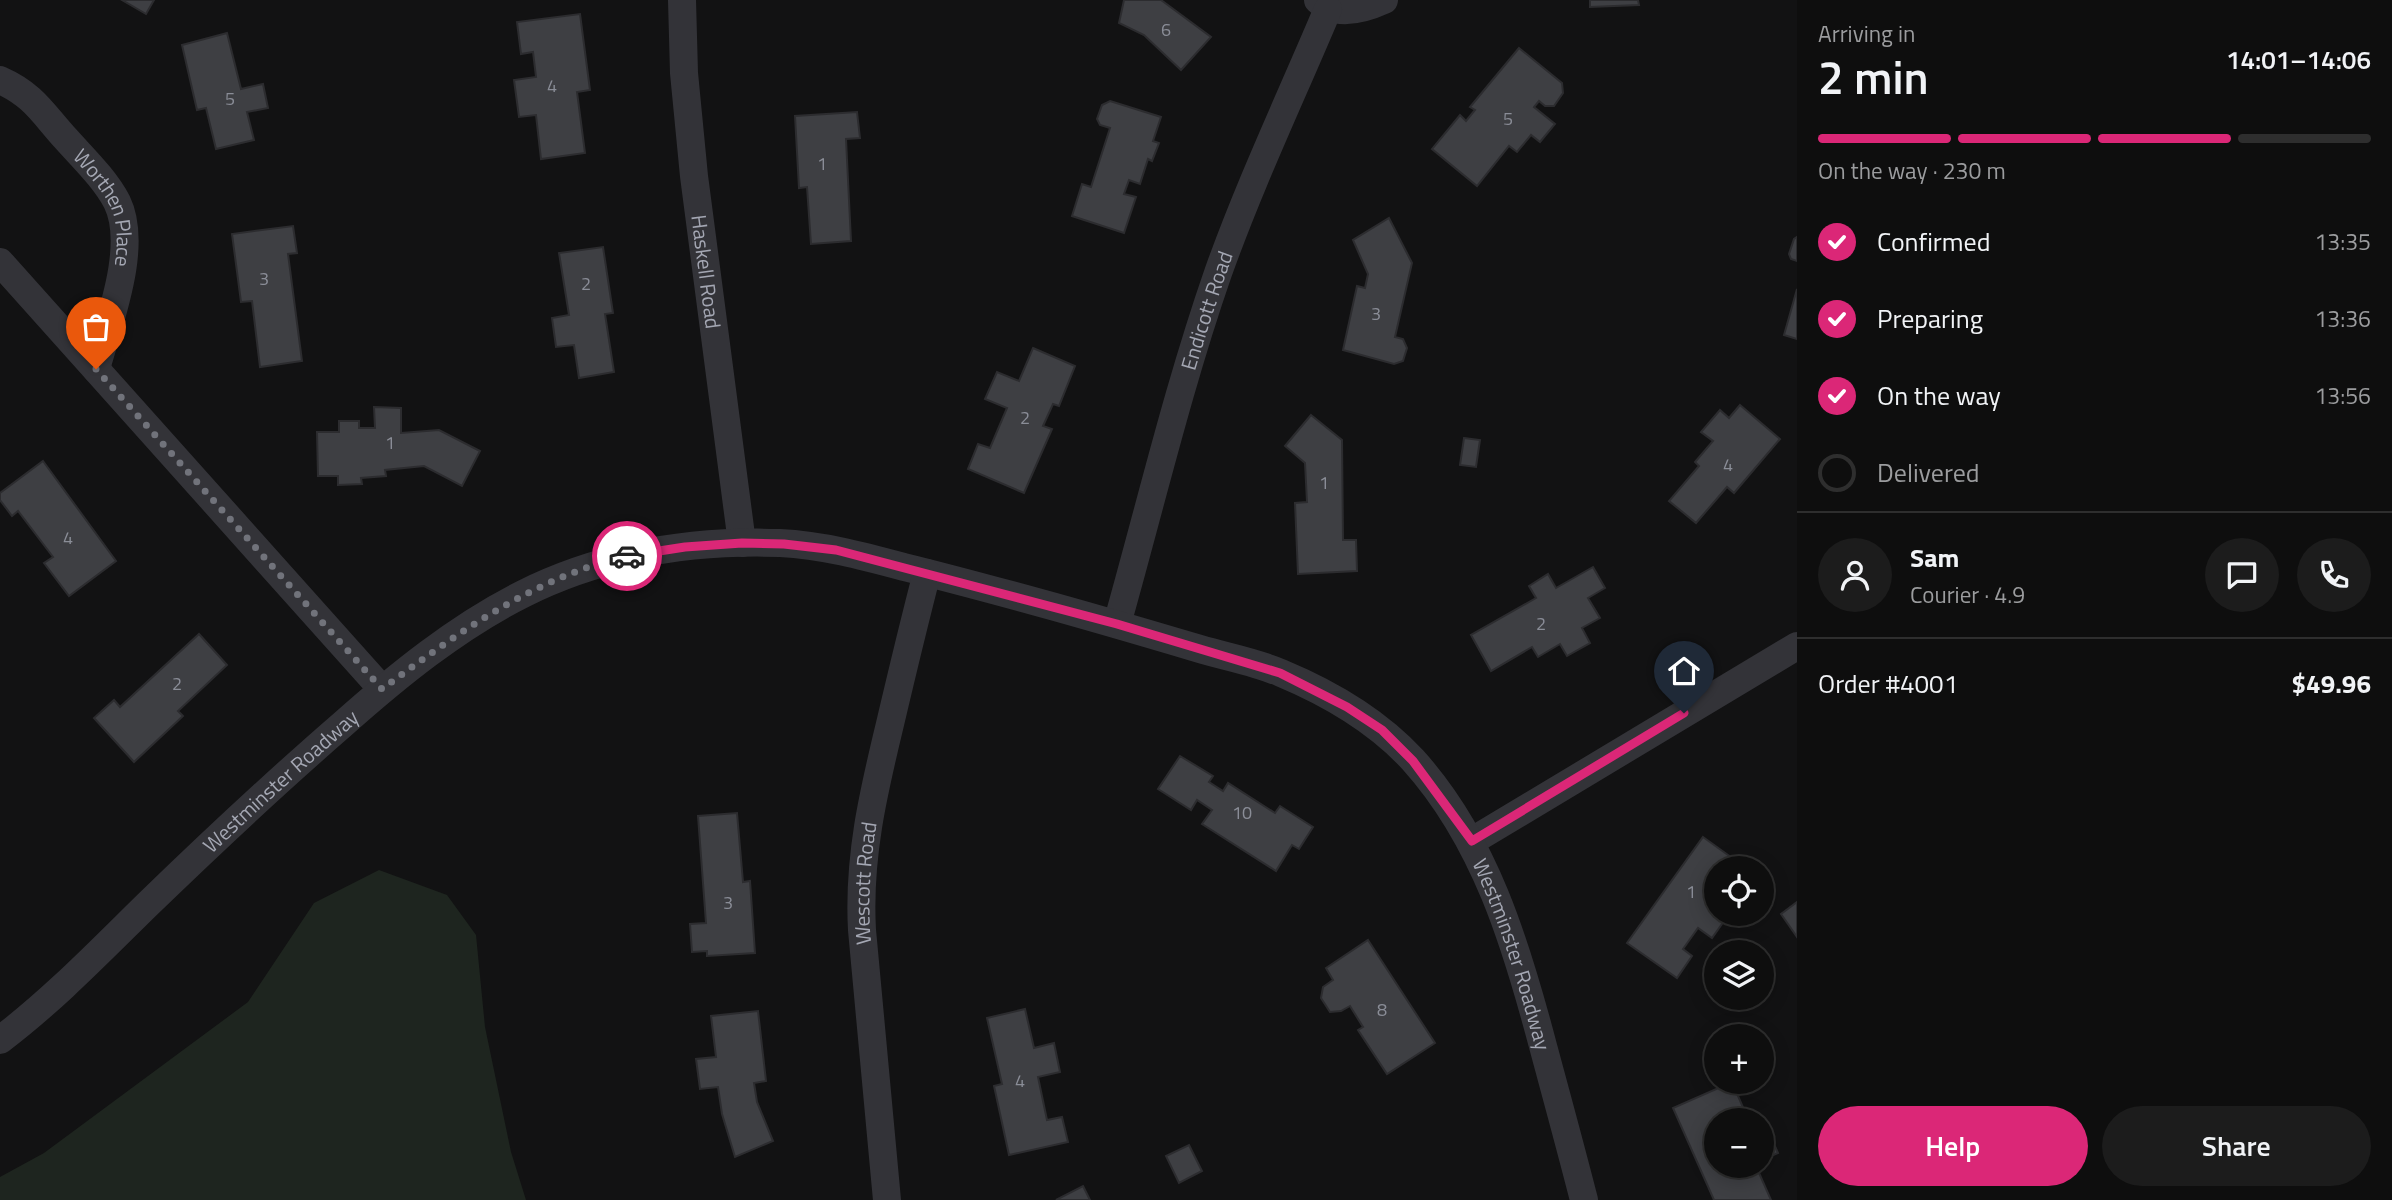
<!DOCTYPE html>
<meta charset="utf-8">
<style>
:root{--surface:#0e0e0e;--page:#1c1c1c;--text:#f1f3f6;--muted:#9b9c9e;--line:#2e2e2e;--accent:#db2777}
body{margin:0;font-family:"Titillium Web",sans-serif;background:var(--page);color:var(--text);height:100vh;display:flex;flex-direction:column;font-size:26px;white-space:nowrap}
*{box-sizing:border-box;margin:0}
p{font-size:23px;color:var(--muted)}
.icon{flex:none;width:38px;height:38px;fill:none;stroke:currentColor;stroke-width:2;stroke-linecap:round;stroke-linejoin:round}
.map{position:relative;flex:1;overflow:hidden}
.side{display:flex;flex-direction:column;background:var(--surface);width:595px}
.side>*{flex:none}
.controls{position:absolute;left:1704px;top:856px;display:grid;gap:14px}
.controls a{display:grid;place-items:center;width:70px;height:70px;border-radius:50%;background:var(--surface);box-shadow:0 4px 18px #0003,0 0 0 2px var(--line);font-size:35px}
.pin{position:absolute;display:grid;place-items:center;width:60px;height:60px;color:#fff;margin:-72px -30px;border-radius:50% 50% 50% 0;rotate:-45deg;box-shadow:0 0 7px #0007}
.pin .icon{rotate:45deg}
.courier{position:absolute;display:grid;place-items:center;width:70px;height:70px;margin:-35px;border:5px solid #db2777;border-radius:50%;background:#fff;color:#222;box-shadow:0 2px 9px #0007}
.summary em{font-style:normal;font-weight:600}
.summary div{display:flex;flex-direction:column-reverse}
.summary{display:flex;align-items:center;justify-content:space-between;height:119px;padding:0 21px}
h1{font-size:46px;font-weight:600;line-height:52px}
.bar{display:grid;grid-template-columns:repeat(4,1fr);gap:10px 7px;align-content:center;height:84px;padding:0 21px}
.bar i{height:9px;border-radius:5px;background:var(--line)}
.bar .selected{background:var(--accent)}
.bar p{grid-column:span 4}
.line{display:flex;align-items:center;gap:18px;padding:0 21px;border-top:2px solid var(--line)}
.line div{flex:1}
.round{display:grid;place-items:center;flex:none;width:74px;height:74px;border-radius:37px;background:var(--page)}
ol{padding:0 21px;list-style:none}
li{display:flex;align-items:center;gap:21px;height:77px}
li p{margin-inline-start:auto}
li .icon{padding:7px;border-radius:50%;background:var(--accent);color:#fff;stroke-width:4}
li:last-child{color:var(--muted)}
li i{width:38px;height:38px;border:4px solid var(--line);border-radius:50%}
.cta{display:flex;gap:14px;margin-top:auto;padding:14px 21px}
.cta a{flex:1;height:80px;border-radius:42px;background:var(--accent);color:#fff;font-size:28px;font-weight:600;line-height:80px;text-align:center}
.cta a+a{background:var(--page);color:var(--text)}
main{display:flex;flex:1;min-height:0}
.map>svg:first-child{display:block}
</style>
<main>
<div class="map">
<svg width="1797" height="1200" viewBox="0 0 1797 1200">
<rect width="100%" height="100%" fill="#121213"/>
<!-- green -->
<polygon fill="#1e251f" points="379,870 447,895 476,935 485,1027 511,1152 526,1200 0,1200 0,1177 44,1153 248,1002 314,903"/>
<!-- building -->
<g fill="#3e3f43" stroke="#2c2c2f" stroke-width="2">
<polygon points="122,0 154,0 146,14"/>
<polygon points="1124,0 1161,0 1211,37 1181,70 1144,35 1119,23"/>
<polygon points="1590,0 1638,0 1639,5 1590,7"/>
<polygon points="580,14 590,90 577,92 585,153 541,159 536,115 519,117 514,80 536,77 533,52 521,54 517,22"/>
<polygon points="227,33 241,89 263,84 268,108 247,112 254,140 216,149 206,108 197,110 182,45"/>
<polygon points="1519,48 1562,83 1563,93 1554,106 1545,106 1539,101 1534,107 1555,124 1540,142 1531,135 1517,152 1509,146 1477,186 1432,149 1460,115 1466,121 1475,110 1470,107"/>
<polygon points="1110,101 1161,117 1153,141 1159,143 1152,161 1148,159 1140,184 1129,180 1124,194 1136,197 1124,233 1072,216 1082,184 1091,187 1110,128 1100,125 1097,119 1102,105"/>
<polygon points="857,112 860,138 846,139 851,241 811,244 807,187 799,188 795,116"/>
<polygon points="1389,218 1412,263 1395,337 1403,339 1407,348 1403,361 1394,364 1343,350 1357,286 1365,288 1368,274 1353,240"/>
<polygon points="293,226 297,253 288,254 302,361 260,367 252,301 241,302 232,234"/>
<polygon points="1797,237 1797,261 1791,259 1789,254 1794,239"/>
<polygon points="603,247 613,313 605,314 614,372 579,378 574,345 556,347 552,318 569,315 559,253"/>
<polygon points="1797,289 1797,339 1784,335"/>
<polygon points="1033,348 1075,366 1059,406 1053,404 1043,426 1052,429 1024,493 968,469 978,444 990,448 1007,408 985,399 997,372 1019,381"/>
<polygon points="1740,405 1780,439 1734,493 1727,487 1696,523 1669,501 1699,466 1695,462 1713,441 1701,432 1720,410 1729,418"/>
<polygon points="374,407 401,408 401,433 439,430 480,451 462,486 424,466 385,470 386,476 361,478 362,484 338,485 338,476 318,476 317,432 339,432 339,421 359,421 359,428 375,428"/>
<polygon points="1311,415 1342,440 1343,540 1356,540 1357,571 1298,574 1295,503 1307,502 1305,463 1285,446"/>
<polygon points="1464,438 1480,440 1476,467 1460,465"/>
<polygon points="43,461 116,561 69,596 44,563 53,557 18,511 12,516 0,500 0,493"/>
<polygon points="1593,567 1605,588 1588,598 1600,618 1582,628 1590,643 1567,656 1560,644 1538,657 1532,647 1491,671 1471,635 1536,598 1529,586 1548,574 1556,588"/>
<polygon points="199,634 227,665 178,711 183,716 134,762 94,718 114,700 120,707"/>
<polygon points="1180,756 1213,776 1209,782 1223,791 1228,783 1275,813 1280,806 1313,827 1299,849 1292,845 1276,871 1202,824 1212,810 1197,800 1191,810 1158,789"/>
<polygon points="737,813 743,882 750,881 755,953 707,956 707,951 692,952 690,924 706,923 698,816"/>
<polygon points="1703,837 1746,868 1717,868 1717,914 1729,914 1712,938 1698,928 1683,949 1692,956 1677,978 1627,943"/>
<polygon points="1797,902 1797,937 1781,914"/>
<polygon points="1368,940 1435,1043 1387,1074 1358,1030 1363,1027 1350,1006 1341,1011 1330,1012 1321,998 1323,987 1333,980 1326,968"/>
<polygon points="1025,1009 1034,1048 1054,1043 1060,1072 1038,1077 1047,1120 1062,1117 1068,1142 1009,1155 994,1086 1002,1084 987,1018"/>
<polygon points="758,1011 766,1081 754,1083 757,1102 773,1141 735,1157 722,1114 718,1087 700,1089 696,1059 716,1057 711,1016"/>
<polygon points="1732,1082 1748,1119 1717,1120 1717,1166 1756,1166 1771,1200 1714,1200 1673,1108"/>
<polygon points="1766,1126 1778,1153 1762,1160 1762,1128"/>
<polygon points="1189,1145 1202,1171 1179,1183 1166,1156"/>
<polygon points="1083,1186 1090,1200 1056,1200"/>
</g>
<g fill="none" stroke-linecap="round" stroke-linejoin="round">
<!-- minor -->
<g stroke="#333338" stroke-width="28">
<path id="s1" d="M682 0 684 73 694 176 742 543"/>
<path d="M1318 0C1336 17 1362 10 1384 0"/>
<path id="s2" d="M0 80C34 95 43 114 67 140 84 159 105 179 117 202 139 247 108 324 96 369"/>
<polyline points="0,262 382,689"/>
<path id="s3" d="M1117 624C1150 507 1178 388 1218 273 1250 183 1291 97 1328 9"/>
<polyline points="1472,841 1797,646"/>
<path id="s4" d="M0 1040C53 1000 101 950 148 904 212 842 276 782 343 724 397 676 457 627 523 594 603 554 690 540 780 543 822 545 863 556 904 567 949 578 993 590 1037 602 1092 617 1146 633 1200 649 1227 657 1256 662 1281 673 1329 693 1378 722 1413 760 1485 840 1516 944 1543 1046 1557 1098 1571 1149 1584 1200"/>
<path id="s5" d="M887 1200 862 930C858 858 873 794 890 724 902 673 914 623 927 573"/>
</g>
</g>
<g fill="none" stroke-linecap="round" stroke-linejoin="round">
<!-- done -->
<path stroke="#71737b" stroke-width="7" stroke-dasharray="0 12.6" d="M96 369 382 689C458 633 533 578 627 556"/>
<!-- route -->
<polyline stroke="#db2777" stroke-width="9" points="627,556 685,547 742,543 784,544 836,550 1117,624 1280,673 1347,707 1382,730 1413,761 1472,841 1684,713"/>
</g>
<g text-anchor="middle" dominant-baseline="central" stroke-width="5" stroke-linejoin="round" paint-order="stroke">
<!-- number labels -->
<g font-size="18" fill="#8a8d97">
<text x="1166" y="29">6</text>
<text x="552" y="85">4</text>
<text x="230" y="98">5</text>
<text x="1508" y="118">5</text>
<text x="822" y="163">1</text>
<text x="264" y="278">3</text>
<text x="586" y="283">2</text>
<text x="1376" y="313">3</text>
<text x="1025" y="417">2</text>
<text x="390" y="442">1</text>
<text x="1728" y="464">4</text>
<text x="1324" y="482">1</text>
<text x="68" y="537">4</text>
<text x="1541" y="623">2</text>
<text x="177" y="683">2</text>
<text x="1242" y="812">10</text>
<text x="1691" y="891">1</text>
<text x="728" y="902">3</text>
<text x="1382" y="1009">8</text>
<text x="1020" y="1080">4</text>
</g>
<!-- street labels -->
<g font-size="21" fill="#a4a7b3" stroke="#0d0d0e">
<text stroke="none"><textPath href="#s2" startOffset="172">Worthen Place</textPath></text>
<text stroke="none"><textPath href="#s1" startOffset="273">Haskell Road</textPath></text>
<text stroke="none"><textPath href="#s3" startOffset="326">Endicott Road</textPath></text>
<text stroke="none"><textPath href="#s4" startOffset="382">Westminster Roadway</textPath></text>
<text stroke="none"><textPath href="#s5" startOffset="318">Wescott Road</textPath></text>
<text stroke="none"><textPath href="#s4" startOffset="1852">Westminster Roadway</textPath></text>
</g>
</g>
</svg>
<div class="controls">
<a><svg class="icon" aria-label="locate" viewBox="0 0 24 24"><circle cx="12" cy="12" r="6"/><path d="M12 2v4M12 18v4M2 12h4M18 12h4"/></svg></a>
<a><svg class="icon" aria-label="layers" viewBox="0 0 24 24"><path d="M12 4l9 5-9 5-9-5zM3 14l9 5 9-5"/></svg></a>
<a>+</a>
<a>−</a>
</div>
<div class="pin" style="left:96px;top:369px;background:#ea580c"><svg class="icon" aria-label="bag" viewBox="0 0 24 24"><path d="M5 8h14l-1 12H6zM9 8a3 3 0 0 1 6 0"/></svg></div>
<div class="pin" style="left:1684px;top:713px;background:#1f2937"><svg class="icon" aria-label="home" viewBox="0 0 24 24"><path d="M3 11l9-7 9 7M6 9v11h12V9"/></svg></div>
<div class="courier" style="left:627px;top:556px"><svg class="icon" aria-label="car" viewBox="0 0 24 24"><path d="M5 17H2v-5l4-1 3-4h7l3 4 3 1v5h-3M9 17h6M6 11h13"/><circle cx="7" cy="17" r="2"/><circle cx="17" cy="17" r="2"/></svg></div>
</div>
<section class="side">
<div class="summary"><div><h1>2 min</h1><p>Arriving in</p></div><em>14:01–14:06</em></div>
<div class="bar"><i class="selected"></i><i class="selected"></i><i class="selected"></i><i></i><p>On the way · 230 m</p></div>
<ol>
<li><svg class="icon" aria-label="check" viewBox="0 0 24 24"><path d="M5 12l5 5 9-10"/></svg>Confirmed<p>13:35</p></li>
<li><svg class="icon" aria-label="check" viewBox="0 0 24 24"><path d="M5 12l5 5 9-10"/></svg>Preparing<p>13:36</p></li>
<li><svg class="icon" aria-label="check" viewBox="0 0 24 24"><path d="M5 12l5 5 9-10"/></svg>On the way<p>13:56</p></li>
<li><i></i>Delivered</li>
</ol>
<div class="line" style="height:126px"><a class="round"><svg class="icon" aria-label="person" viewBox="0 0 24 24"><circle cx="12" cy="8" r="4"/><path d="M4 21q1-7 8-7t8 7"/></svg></a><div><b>Sam</b><p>Courier · 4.9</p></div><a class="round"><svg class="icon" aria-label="chat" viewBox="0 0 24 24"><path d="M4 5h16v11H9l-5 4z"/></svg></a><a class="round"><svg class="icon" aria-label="phone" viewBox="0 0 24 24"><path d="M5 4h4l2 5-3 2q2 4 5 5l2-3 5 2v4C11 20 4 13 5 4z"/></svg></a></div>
<div class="line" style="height:91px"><div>Order #4001</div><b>$49.96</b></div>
<div class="cta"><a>Help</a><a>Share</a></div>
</section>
</main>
